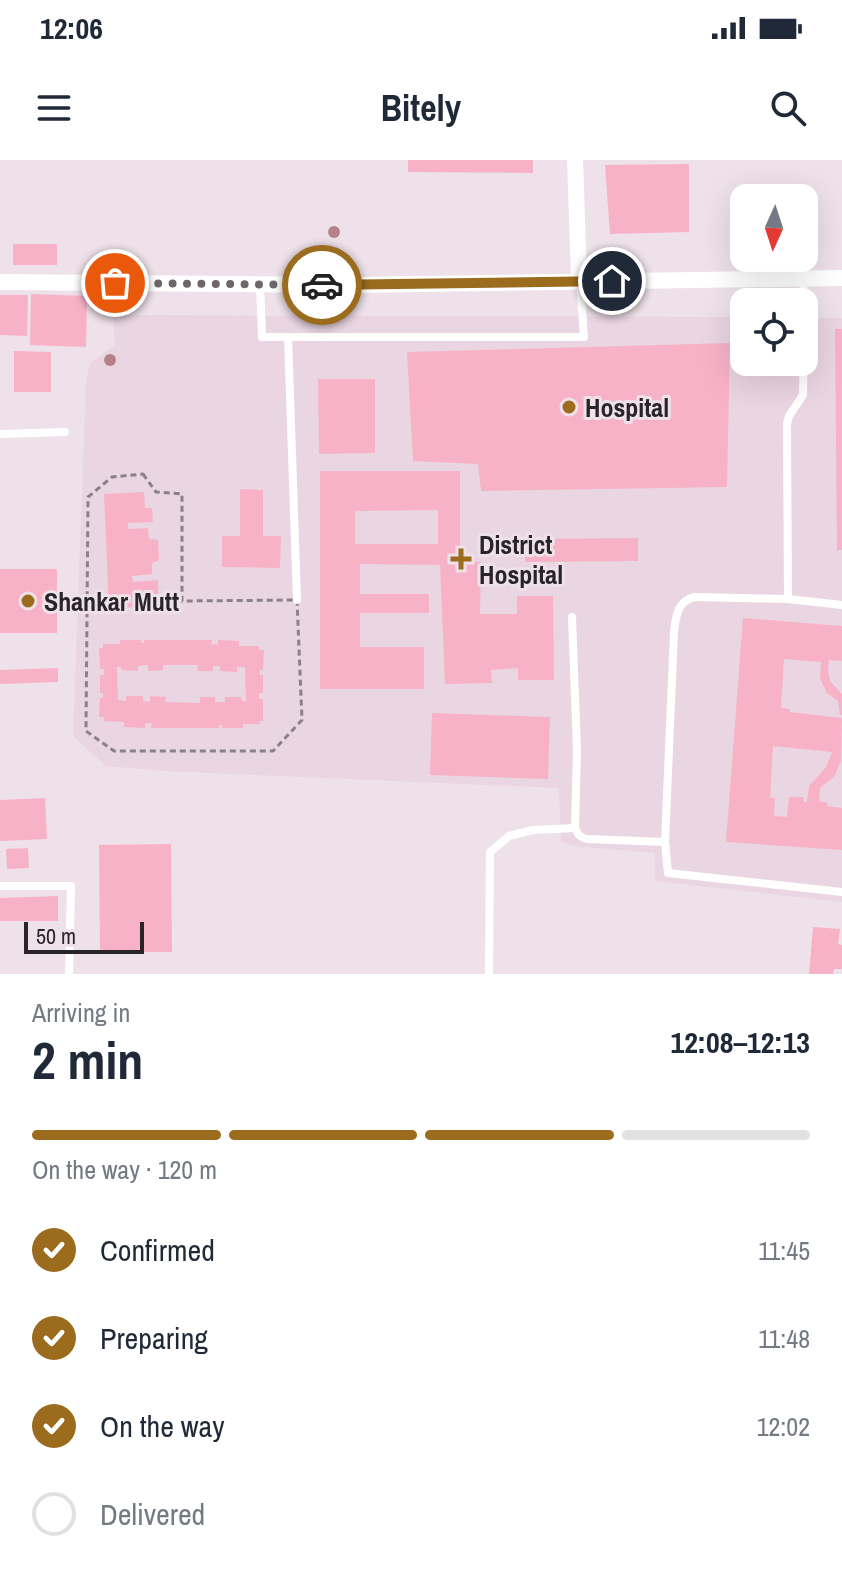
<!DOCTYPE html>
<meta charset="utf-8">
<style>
:root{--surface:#fff;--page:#f2f2f3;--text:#1f2937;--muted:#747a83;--line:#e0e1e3;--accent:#9b6b1e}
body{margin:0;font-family:"Archivo Narrow",sans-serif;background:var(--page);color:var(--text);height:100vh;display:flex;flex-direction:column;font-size:30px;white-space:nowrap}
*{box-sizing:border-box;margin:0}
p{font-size:26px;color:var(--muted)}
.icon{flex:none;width:44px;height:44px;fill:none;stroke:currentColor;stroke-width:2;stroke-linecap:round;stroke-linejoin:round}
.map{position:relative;height:814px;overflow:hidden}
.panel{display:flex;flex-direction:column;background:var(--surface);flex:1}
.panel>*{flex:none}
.needle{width:52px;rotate:183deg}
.controls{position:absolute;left:730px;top:24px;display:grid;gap:16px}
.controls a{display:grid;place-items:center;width:88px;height:88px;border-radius:16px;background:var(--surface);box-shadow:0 8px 32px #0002;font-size:40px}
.scale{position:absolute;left:24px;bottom:20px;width:120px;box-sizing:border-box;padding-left:8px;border:4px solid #292427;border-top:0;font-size:22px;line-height:28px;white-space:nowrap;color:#292427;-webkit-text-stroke:6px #eee1e9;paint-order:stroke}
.pin{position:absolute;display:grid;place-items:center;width:68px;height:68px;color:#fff;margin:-34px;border:4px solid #fff;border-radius:50%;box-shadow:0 2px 8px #0007}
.courier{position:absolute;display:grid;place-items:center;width:80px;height:80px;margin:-40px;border:6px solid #9b6b1e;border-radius:50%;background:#fff;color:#222;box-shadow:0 2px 10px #0007}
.summary em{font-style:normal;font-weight:800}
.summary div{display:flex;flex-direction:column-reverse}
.summary{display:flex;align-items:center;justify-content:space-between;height:136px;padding:0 32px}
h1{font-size:52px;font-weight:800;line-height:60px}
.bar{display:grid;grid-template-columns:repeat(4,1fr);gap:12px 8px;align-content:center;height:96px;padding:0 32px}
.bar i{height:10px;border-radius:6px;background:var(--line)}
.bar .active{background:var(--accent)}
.bar p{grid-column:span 4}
ol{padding:0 32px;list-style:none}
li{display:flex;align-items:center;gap:24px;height:88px}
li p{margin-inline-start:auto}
li .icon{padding:8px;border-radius:50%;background:var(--accent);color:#fff;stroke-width:4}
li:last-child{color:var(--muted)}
li i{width:44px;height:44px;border:4px solid var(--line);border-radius:50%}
.status{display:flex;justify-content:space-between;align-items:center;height:56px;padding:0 40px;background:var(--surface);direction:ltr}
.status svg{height:22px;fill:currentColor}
header{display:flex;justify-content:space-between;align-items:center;height:104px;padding:0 32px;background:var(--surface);font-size:36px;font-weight:800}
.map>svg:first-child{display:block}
</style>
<div class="status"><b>12:06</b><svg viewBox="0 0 49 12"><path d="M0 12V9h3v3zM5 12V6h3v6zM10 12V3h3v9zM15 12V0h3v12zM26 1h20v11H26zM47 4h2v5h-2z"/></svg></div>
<header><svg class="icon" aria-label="menu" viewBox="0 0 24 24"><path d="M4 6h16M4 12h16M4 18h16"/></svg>Bitely<svg class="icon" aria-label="search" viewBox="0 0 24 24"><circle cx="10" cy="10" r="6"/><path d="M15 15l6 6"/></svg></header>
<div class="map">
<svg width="842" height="814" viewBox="0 0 842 814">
<rect width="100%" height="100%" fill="#eee1e9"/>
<!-- built -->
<polygon fill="#ead5e2" points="113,155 744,157 744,202 804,202 804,158 842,158 842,742 655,721 655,693 572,686 561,681 559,628 163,611 106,606 73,576 86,222 90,203 115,185"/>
<!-- building -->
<g fill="#f8b2c7" fill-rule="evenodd">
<polygon points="408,0 533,0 533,13 408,12"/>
<polygon points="689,4 689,72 610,74 605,5"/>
<rect x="13" y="84" width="44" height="21"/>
<polygon points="31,134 87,136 86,187 30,185"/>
<polygon points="0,135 28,135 27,176 0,175"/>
<polygon points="835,169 842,169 842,390 837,390"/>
<polygon points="730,183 727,327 481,331 478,304 413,301 407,192"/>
<polygon points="14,191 51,192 51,232 14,232"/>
<polygon points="318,219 375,219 375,293 319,294"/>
<path d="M320 311H460V401L481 402 480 454H517V436H553L554 520H518V508L491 510 492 523 445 524 440 405 360 404V434H429V453H360V487H424V529H320ZM438 350V384H355V351Z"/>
<polygon points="240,329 263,330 263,376 281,376 280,408 222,407 222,376 240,376"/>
<polygon points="144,332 145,348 152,348 153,362 128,363 128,369 148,368 149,379 158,380 159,400 152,403 152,414 132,416 133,422 158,420 158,435 148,435 148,446 109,449 104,334"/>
<polygon points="638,378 638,401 525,402 525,379"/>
<rect x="0" y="409" width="57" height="64"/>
<path d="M743 458 842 466V501L829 500 828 510 830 521 842 534V555H840L838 541 827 533 820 519 821 502 784 499 781 548 790 549V552L842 558 841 601 834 617 820 628 819 641 828 643 827 646 842 648V690L726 682ZM773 586 832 592 826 607 809 626 807 642H804L803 637H789L787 657 774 656 775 638H770Z"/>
<path d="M120 480H141V483H144V480H212L211 484 218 485V480L239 481V486H259V490H264L263 510H260V515H263V533H259V539H263V561H260V564H243V568H222V565H219V568H151L152 563H145V568L124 567V562L104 561V557H99L100 538H103V533H100V515H104V509H100L99 488H103V484H120ZM148 505V511L163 510V505H198L197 511H213V506H220V511L237 512V507H245L246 541H242L241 537H225V542H215V537H200V543L165 542 166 537 150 536V542L143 541V536H126V541L118 540 117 507H121L122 510 138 511V506Z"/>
<polygon points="58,508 58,522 0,524 0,510"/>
<polygon points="432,553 550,557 548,619 430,615"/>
<polygon points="45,638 47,679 0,681 0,640"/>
<polygon points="171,684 172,792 100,792 99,685"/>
<polygon points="28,688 29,708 7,709 6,689"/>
<polygon points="58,736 58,761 0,761 0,738"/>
<polygon points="813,767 840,769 838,784 842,785 842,809 834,809 833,814 809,814"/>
</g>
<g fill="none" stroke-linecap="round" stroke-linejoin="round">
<!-- path -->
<polygon stroke="#8b8287" stroke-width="3" stroke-dasharray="6 4" stroke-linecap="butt" points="143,314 156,332 182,334 182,441 297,440 302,560 273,591 114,591 86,571 88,337 112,317"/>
<!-- service -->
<g stroke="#fff" stroke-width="8">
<polyline points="803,119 804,142"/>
<polyline points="260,124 262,177 584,177 580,122"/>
<polyline points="288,177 297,440"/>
<polyline points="0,274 65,272"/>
<polyline points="788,439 787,264 789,256 803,235 804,177"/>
<path d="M842 445 788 439 695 437C677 441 676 456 674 472L665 682 668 713 842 732"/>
<path d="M572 457 577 590 575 668C578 675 580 677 587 679L665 682"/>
<polyline points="0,726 71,726 69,814"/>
<polyline points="489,814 490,692 509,676 533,670 575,668"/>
</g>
<!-- minor -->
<g stroke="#fff" stroke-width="16">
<polyline points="575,0 579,117"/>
<polyline points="0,122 354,125 842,118"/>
</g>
</g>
<!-- trees -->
<g fill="#b68189">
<circle cx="334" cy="72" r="6"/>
<circle cx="110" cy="200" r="6"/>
</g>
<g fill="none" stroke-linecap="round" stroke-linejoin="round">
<!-- done -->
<polyline stroke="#6e666b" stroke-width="8" stroke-dasharray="0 14.4" points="115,123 322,125"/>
<!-- route -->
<polyline stroke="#9b6b1e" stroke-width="10" points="322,125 612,121"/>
</g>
<!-- markers -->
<g fill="#9b6b1e" stroke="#eee1e9" stroke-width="3">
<circle cx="569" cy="247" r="8"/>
<path d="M457 387h8v8h8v8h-8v8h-8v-8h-8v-8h8z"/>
<circle cx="28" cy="441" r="8"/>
</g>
<g text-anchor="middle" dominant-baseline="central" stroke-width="6" stroke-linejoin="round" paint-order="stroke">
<!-- poi labels -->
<g font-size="26" font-weight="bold" fill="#292427" stroke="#eee1e9" text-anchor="start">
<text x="585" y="247">Hospital</text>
<text x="479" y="384">District<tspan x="479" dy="30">Hospital</tspan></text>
<text x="44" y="441">Shankar Mutt</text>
</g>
</g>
</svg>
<div class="controls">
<a><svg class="needle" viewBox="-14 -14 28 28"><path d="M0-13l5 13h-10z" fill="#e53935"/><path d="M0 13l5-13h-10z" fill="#747a83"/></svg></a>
<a><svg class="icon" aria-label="locate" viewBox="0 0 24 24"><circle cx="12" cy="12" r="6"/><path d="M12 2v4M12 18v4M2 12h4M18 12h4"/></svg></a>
</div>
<div class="scale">50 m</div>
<div class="pin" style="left:115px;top:123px;background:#ea580c"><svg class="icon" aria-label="bag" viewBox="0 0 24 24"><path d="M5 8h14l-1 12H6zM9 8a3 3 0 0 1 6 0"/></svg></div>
<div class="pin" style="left:612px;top:121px;background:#1f2937"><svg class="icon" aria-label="home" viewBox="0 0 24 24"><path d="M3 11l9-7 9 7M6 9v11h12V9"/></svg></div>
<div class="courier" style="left:322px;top:125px"><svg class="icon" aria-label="car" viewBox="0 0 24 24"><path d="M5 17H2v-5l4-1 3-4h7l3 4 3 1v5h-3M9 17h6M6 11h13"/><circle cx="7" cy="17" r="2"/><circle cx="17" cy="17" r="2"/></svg></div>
</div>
<section class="panel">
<div class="summary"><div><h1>2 min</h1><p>Arriving in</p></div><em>12:08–12:13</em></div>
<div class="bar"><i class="active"></i><i class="active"></i><i class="active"></i><i></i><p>On the way · 120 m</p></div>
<ol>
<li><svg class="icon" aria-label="check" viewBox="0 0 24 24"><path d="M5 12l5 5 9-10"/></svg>Confirmed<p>11:45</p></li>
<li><svg class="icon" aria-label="check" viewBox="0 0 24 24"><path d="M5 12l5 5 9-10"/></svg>Preparing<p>11:48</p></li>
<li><svg class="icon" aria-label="check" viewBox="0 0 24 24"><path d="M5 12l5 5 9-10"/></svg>On the way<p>12:02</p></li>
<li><i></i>Delivered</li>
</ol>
</section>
